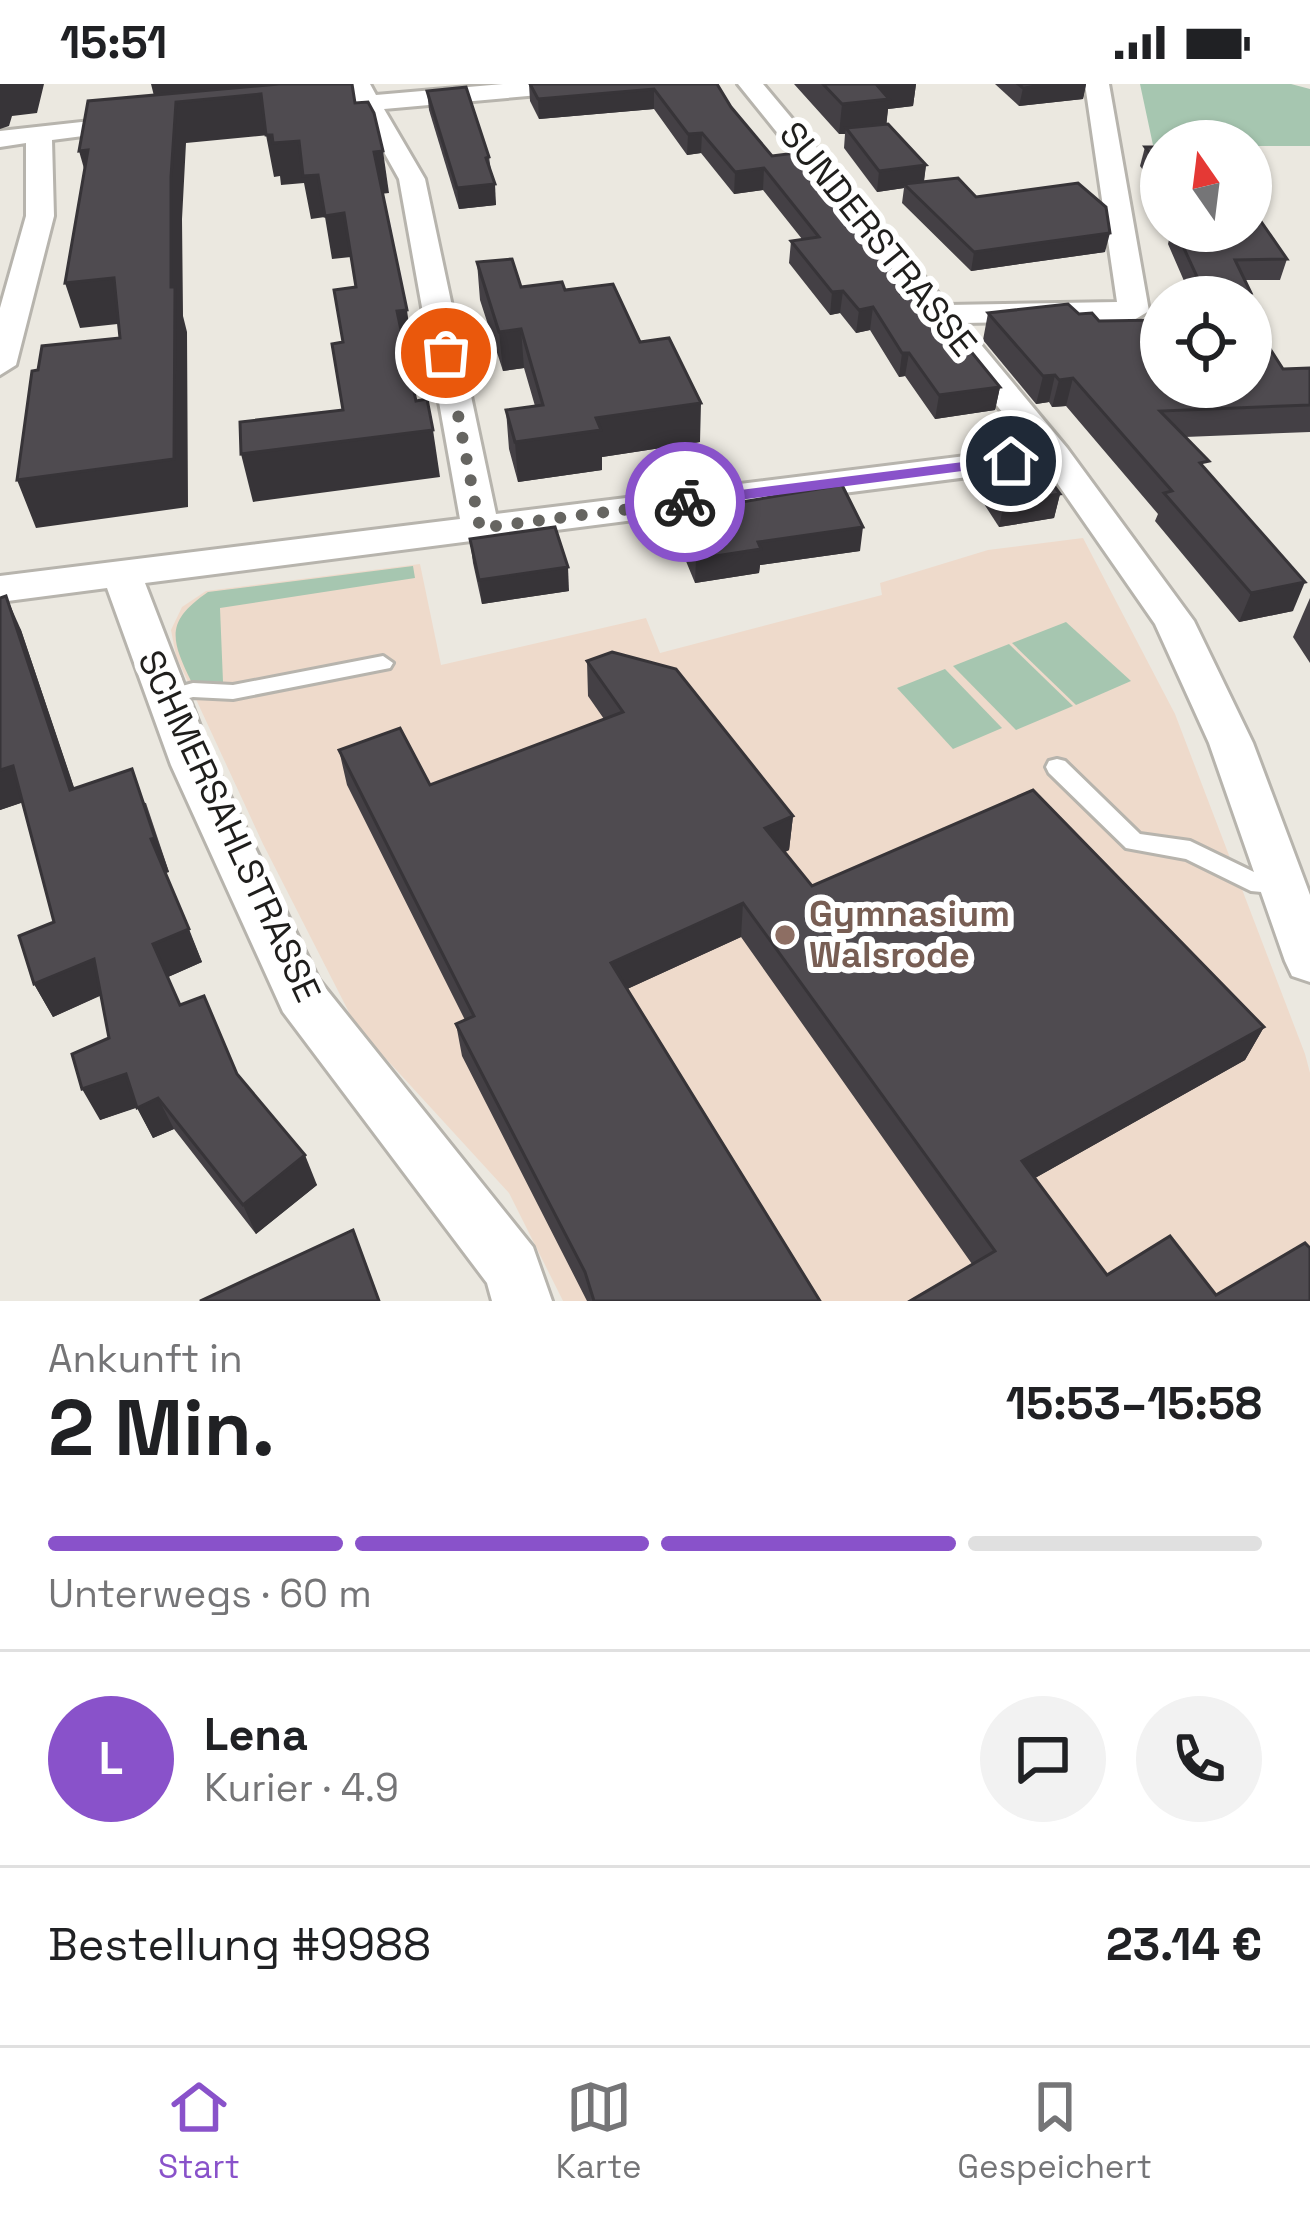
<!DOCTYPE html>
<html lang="de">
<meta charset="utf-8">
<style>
:root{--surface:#fff;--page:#f2f2f2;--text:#202124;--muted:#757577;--line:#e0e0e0;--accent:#8952ca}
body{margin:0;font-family:"Space Grotesk",sans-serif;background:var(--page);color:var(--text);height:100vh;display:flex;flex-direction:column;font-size:45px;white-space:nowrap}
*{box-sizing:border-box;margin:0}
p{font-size:39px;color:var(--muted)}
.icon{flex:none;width:66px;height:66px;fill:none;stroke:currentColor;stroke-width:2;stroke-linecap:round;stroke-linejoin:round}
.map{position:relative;height:1217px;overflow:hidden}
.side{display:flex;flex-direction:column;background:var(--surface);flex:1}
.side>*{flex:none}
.needle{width:78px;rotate:346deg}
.fabs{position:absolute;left:1140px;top:36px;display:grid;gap:24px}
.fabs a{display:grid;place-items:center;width:132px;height:132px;border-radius:50%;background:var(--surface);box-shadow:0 3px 9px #0004;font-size:60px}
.pin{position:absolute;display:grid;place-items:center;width:102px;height:102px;color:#fff;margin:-51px;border:6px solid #fff;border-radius:50%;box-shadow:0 3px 12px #0007}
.courier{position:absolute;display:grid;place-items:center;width:120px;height:120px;margin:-60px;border:9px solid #8952ca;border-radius:50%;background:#fff;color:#222;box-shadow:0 3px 15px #0007}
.head em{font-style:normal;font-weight:600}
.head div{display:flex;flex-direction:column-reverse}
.head{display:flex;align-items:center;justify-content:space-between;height:204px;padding:0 48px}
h1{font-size:78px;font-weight:600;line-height:90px}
.bar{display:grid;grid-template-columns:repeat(4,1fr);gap:18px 12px;align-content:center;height:144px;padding:0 48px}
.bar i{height:15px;border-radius:9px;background:var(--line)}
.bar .on{background:var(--accent)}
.bar p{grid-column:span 4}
.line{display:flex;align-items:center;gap:30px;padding:0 48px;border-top:3px solid var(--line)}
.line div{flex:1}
.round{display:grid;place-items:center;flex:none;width:126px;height:126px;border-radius:63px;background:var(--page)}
.status{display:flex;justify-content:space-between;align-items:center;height:84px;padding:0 60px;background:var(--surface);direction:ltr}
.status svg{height:33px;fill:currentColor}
.menu{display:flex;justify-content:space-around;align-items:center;height:168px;border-top:3px solid var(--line);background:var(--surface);font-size:33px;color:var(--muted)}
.menu a{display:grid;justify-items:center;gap:6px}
.menu .on{color:var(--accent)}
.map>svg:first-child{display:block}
</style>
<div class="status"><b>15:51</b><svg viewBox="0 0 49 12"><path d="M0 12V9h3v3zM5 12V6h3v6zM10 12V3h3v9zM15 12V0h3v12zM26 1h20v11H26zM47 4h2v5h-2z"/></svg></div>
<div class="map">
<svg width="1310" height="1217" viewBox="0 0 1310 1217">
<rect width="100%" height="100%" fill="#ebe8e0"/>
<!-- education -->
<polygon fill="#eedacb" points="1083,454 1175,630 1305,970 1310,989 1310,1217 563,1217 509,1109 356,942 263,760 176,572 171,546 182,523 206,507 420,480 441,581 646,534 660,569 882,511 880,499 988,466"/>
<!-- green -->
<g fill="#a6c6b0">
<polygon points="1140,0 1291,0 1310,5 1310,62 1251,62 1251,57 1153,61"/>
<path d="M413 482 415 494 220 524 223 598 191 597C170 554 166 537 208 508Z"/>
<polygon points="1066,538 1131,597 1076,621 1012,559"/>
<polygon points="1009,560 1073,622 1016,646 953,582"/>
<polygon points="945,585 1002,644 953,665 897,604"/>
</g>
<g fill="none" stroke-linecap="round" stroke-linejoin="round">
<!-- lane casing -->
<g stroke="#b7b4ad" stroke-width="6">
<g id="lane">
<polygon points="383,572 393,579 390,584 233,615 193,613 167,620 156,613 160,608 193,599 233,601"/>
<polygon points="1057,675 1065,677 1140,750 1190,757 1254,788 1291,793 1295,800 1291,807 1283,810 1251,807 1186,775 1126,764 1049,689 1046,683 1049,677"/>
</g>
</g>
<!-- street casing -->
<g stroke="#b7b4ad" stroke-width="6">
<g id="street">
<polygon points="346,0 370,0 376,11 503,0 596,0 584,7 384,25 425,95 496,430 1031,364 738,0 763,0 948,221 1117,218 1085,0 1109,0 1149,227 1134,236 963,239 1067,364 1194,537 1253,659 1310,811 1310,898 1292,892 1285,877 1209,659 1155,540 1046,383 145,499 215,681 319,896 533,1163 552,1217 492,1217 487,1199 283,928 171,681 107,504 0,518 0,492 460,435 399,95 361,27 311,31 299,24 311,17 353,13"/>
<polygon points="136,32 148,39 145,44 52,56 54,132 16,281 0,291 0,224 26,132 26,59 0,63 0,47"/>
</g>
</g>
<!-- lane -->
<use href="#lane" fill="#fff" fill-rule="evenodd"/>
<!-- street -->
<use href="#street" fill="#fff" fill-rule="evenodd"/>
</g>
<!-- wall -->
<g fill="#444045">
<polygon points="529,0 717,0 731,23 772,72 1000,303 995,326 935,335 905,292 899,293 870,246 856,249 840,229 830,231 789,179 791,157 802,155 763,106 734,110 701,69 687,71 654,25 539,35 530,17"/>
<polygon points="794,0 916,0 913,22 888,25 886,40 926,81 924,98 976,113 1105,168 971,187 902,119 904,104 877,108 844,64 845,50 839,50"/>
<polygon points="995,0 1086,0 1083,15 1019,22"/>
<polygon points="427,7 489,73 496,121 459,125 429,26"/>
<polygon points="1145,63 1161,63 1161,110 1140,82"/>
<polygon points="1171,147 1251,147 1287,175 1280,196 1245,196 1251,209 1250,213 1191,213 1168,160"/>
<polygon points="477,178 521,203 565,206 640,258 700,358 602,373 602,386 518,398 509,365 506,326 535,322 524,284 503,287 480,216"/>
<polygon points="1161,218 1161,303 1283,285 1310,284 1310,348 1185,353 1293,527 1239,538 1155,437 1158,430 1066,322 1052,323 1049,318 1036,320 983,256 988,229 1079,230 1099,237 1156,236"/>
<polygon points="979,382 1060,410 1054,434 999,443 975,406"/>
<polygon points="677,429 860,467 760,481 759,489 695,499 676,453"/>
<polygon points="470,455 569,507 482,520 473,479"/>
<polygon points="0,514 21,546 74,704 146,719 169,788 165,789 202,878 168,893 180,921 237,990 317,1101 256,1150 174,1045 153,1054 137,1023 100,1036 109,954 101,911 53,933 34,900 54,838 23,718 0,726"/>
<polygon points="1310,514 1310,579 1293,553"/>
<polygon points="587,577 793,732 789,766 785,768 812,802 1264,943 1245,976 1035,1094 1107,1191 1216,1211 1310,1217 910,1217 972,1180 741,853 627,905 820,1217 587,1217 462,972 456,940 465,936 347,701 339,666 430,701 604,635 588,612"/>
</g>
<!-- shaded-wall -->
<g fill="#373438">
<polygon points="0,0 44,0 37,29 12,32 9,42 0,45"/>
<polygon points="151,0 309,0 269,51 186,59 182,135 183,232 187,248 188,423 36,444 17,396 171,203 158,28"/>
<polygon points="872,0 916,0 913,22 888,25 886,45 846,44 845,50 839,50 842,20"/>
<polygon points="1061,0 1086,0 1083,15 1019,22 1023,4"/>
<polygon points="654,5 654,25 539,35 538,15"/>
<polygon points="702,49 701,69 687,71 688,50"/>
<polygon points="266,51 272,51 299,57 318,91 344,129 351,173 332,175 325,133 311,135 304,99 281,101 280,92 274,93"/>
<polygon points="88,66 91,109 79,67"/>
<polygon points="383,67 389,109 380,110 374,68"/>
<polygon points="926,81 923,102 904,100 904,104 877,108 879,87"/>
<polygon points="764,84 763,106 734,110 735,88"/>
<polygon points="495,100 496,121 459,125 457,104"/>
<polygon points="1110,149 1105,168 971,187 974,168"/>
<polygon points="114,194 127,239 80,244 65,199"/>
<polygon points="843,207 840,229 830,231 832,208"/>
<polygon points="873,223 870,246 856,249 859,226"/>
<polygon points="407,226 413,272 404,273 397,227"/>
<polygon points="521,245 524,284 503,287 499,248"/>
<polygon points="902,269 909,269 905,292 899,293"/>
<polygon points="1055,291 1049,318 1036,320 1043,292"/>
<polygon points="1073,294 1066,322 1052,323 1059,296"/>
<polygon points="1000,303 995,326 935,335 939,311"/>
<polygon points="701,319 700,358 602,373 602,386 518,398 515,358 596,334"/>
<polygon points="433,346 440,393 253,418 241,370"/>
<polygon points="1060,410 1054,434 999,443 1004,419"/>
<polygon points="863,443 860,467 760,481 759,489 695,499 696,475 758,458"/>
<polygon points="568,483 569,507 482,520 479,496"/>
<polygon points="1305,498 1293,527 1239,538 1251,509"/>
<polygon points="6,512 21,546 86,739 70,706"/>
<polygon points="13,682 30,716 0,726 0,686"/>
<polygon points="132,685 169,788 165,789 151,755"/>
<polygon points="793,732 789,766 762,778 765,744"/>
<polygon points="743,819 741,853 612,912 611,879"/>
<polygon points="189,845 202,878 168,893 153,860"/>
<polygon points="94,875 111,907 53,933 34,900"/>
<polygon points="1264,943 1245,976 1010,1108 1022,1077"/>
<polygon points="126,990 158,1014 174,1045 153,1054 137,1024 139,1023 100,1036 82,1005"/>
<polygon points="305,1071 317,1101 256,1150 243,1121"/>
</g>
<!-- building -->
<g fill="#4f4b50" stroke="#373438" stroke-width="3">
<polygon points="279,0 352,0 355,19 368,18 374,29 383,67 374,68 407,226 397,227 416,317 427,315 433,346 241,370 240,338 343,326 332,260 343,258 334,206 356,203 344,129 325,132 318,91 303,92 299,57 273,59 272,51 266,51 261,10 176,18 171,93 171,203 175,203 174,375 17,396 32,287 38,286 42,262 120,254 114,194 65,199 88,66 79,67 88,17"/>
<polygon points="530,0 717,0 731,23 772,72 795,69 937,240 947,238 1000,303 939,311 909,269 902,269 873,223 859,226 843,207 832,208 791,157 819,153 764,84 735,88 702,49 688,50 654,5 538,15"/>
<polygon points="823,0 876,0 889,15 842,20"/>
<polygon points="1018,0 1061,0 1023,4"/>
<polygon points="466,3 489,73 486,74 495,100 457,104 427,7"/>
<polygon points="888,40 926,81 879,87 846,44"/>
<polygon points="1145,63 1161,63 1161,84"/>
<polygon points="958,94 976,113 1078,99 1106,123 1110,149 974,168 904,100"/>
<polygon points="1251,123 1287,175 1235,176 1251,209 1204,208 1176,147 1251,147"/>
<polygon points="512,175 521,203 562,198 565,206 613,200 640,258 669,254 701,319 596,334 601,346 515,358 506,326 543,321 521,245 499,248 477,178"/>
<polygon points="1068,220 1079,230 1092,229 1099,237 1161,236 1161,303 1251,303 1251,235 1283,285 1310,284 1310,321 1160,327 1209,377 1200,379 1305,498 1251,509 1164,409 1172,407 1073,294 1059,296 1055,291 1043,292 988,229"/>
<polygon points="1034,374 1060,410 1004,419 979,382"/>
<polygon points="842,401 863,443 758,458 761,465 696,475 677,429"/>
<polygon points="555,443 568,483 479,496 470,455"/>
<polygon points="6,512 70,706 132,685 155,754 151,755 189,845 153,860 180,921 204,912 237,990 305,1071 243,1121 158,1014 137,1024 126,990 82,1005 72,970 109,954 94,875 34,900 19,852 54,838 13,682 0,686 0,514"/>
<polygon points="612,568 676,585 793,732 765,744 812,802 1033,706 1264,943 1022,1077 1107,1191 1170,1152 1216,1211 1305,1159 1310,1164 1310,1217 910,1217 995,1167 743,819 611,879 820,1217 594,1217 585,1188 456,940 474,932 339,666 400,644 430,701 623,628 587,577"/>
<polygon points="353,1146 379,1217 200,1217"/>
</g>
<!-- route -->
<polygon fill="#8952ca" points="1011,372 1019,377 1016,380 685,423 676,418 685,413"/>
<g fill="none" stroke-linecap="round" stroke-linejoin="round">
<!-- done -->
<polyline stroke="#666561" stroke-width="12" stroke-dasharray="0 21.6" points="446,269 480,444 685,418"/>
</g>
<!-- markers -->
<circle fill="#8d6e63" stroke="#fff" stroke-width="4.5" cx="785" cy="851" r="12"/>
<g text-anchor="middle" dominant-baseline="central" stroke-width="12" stroke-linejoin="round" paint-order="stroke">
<!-- street labels -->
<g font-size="36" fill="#1f1e1c" stroke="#fff">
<text transform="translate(878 155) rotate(51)">SUNDERSTRASSE</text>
<text transform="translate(229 742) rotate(65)">SCHMERSAHLSTRASSE</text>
</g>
<!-- education labels -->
<g font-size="36" font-weight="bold" fill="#785e54" stroke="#fff" text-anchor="start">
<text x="809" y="830">Gymnasium<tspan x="809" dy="41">Walsrode</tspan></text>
</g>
</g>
</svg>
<div class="fabs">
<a><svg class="needle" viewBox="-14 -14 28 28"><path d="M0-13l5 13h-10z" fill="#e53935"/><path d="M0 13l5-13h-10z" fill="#757577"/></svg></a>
<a><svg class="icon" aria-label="locate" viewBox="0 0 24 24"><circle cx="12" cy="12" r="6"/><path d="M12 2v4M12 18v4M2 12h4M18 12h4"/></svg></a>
</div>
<div class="pin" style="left:446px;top:269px;background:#ea580c"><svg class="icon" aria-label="bag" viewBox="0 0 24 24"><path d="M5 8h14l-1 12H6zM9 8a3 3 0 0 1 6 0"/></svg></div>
<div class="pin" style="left:1011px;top:377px;background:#1f2937"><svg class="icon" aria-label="home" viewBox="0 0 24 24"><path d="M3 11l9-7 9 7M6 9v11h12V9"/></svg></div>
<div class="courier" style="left:685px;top:418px"><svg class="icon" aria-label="bike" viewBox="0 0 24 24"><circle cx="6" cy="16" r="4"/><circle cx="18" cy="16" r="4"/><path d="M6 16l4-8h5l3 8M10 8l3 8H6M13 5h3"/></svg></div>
</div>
<section class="side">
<div class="head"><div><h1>2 Min.</h1><p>Ankunft in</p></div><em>15:53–15:58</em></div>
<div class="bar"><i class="on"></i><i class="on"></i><i class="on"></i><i></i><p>Unterwegs · 60 m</p></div>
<div class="line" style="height:216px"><b class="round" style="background:var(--accent);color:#fff">L</b><div><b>Lena</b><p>Kurier · 4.9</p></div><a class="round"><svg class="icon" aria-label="chat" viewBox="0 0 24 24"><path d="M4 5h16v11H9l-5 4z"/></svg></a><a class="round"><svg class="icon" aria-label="phone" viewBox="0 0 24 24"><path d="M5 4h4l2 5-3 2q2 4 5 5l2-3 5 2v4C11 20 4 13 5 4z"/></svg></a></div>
<div class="line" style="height:156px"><div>Bestellung #9988</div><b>23.14 €</b></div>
</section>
<nav class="menu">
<a class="on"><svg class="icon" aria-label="home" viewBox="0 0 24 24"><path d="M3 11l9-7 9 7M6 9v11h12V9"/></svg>Start</a>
<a><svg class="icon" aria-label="map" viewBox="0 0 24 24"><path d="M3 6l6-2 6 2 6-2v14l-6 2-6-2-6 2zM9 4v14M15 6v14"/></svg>Karte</a>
<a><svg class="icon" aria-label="saved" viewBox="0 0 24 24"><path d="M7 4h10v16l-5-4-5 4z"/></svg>Gespeichert</a>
</nav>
